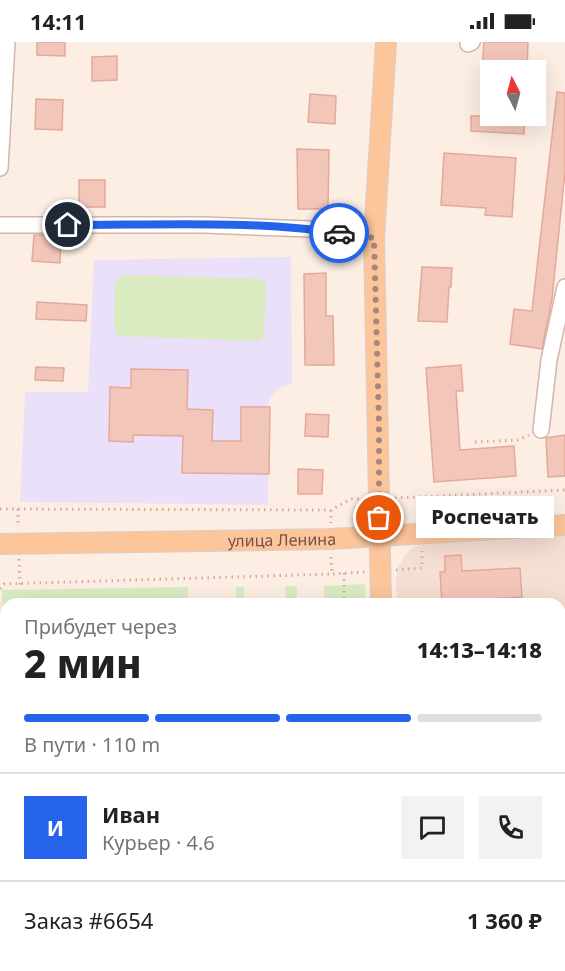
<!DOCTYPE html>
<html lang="ru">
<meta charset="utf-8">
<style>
:root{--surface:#fff;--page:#f2f2f2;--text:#222;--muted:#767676;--line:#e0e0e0;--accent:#2563eb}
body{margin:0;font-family:"Noto Sans",sans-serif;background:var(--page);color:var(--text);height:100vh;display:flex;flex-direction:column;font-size:22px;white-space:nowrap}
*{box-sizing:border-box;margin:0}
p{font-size:20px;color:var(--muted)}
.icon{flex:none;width:33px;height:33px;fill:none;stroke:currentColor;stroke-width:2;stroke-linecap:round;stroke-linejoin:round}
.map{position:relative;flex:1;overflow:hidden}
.details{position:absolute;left:0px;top:556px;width:566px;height:374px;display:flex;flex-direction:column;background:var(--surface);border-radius:18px 18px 0 0;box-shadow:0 6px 24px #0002}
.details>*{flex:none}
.needle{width:39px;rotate:354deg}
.tools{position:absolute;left:480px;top:18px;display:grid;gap:12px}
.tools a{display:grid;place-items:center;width:66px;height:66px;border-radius:0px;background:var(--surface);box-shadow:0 6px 24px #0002;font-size:30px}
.pin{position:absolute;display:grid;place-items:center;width:51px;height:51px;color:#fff;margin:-26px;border:3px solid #fff;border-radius:50%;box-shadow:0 2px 6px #0007}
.courier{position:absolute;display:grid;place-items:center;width:60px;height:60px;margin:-30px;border:4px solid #2563eb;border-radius:50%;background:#fff;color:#222;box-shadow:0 2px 8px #0007}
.bubble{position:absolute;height:42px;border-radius:0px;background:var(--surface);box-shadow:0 6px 24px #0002;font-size:20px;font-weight:800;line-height:42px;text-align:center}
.head em{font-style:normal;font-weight:800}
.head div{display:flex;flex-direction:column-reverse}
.head{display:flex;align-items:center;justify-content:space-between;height:102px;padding:0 24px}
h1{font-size:39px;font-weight:800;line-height:45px}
.bar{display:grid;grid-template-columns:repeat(4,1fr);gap:9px 6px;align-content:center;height:72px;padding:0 24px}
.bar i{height:8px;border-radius:4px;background:var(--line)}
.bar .active{background:var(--accent)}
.bar p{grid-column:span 4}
.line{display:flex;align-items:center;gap:15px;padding:0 24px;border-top:2px solid var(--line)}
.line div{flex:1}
.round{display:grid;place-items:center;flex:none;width:63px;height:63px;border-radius:0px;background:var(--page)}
.status{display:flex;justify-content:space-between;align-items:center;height:42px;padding:0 30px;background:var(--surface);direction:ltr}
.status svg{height:16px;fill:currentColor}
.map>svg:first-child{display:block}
</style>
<div class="status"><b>14:11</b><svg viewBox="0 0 49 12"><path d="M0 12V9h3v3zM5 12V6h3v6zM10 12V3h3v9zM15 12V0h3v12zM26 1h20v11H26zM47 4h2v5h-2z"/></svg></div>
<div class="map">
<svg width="565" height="929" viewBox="0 0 565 929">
<rect width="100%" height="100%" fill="#fdeee4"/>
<!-- residential -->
<g fill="#f5ded2">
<polygon points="565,492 565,819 560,819 560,562 397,562 396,539 398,525 405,513 413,505 426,502"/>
<polygon points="560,855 565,855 565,929 439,929 439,924 560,924"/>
</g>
<!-- education -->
<polygon fill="#ebe0f9" points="291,215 292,342 281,345 273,352 269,358 268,463 20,460 25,350 88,350 94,218"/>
<!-- green -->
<g fill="#daebc2">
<polygon points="126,233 262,237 266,241 266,247 264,294 261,298 255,299 118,294 115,290 114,284 115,243 120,234"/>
<polygon points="365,542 366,562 324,562 324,544"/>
<polygon points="285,544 297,544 297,562 286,562"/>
<polygon points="188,545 188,562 177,562 177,556 136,557 135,562 6,562 6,587 3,583 2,548"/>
<rect x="236" y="545" width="8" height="17"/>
</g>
<!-- building -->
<g fill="#f3c6ba" stroke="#e6a89a" stroke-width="1.5">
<polygon points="37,0 65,0 65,14 37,13"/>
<polygon points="484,0 528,0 527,28 482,28"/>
<polygon points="117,14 117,38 92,39 92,15"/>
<polygon points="557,50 565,51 565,130 552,257 542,307 510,302 514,267 532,269"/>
<polygon points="310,52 336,54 335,82 308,80"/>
<polygon points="36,57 63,58 62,88 35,87"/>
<polygon points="471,74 525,74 524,92 471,89"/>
<polygon points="297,107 329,108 328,167 298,167"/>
<polygon points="444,111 516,116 512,175 485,173 486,166 441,163"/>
<rect x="79" y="138" width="26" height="27"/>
<polygon points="34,193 61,193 60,221 32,219"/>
<polygon points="422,225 452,226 451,245 449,245 447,280 418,279"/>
<polygon points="326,231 326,274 333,274 334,323 305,323 304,232"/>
<polygon points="37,260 87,263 86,279 36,277"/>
<polygon points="461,323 463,349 456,349 460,408 514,404 516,434 434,440 426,326"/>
<polygon points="36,325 64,326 63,339 35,338"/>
<polygon points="131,327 188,328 187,367 213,368 212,399 241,399 241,365 270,365 269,432 182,431 183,394 133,393 133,400 109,399 110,345 131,346"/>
<polygon points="306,372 329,373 328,395 305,394"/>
<polygon points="565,393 565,434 548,435 546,396"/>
<polygon points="298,427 323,428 322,452 298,452"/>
<polygon points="461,513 462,529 520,526 522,555 469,558 469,562 442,562 440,530 445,530 445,514"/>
</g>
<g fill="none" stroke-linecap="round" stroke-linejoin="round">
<!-- minor casing -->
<g stroke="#d0b6ad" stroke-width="18">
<g id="minor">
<polyline points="468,2 472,0"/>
<polyline points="0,126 7,0"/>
<polyline points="0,183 204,183 309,187 374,196"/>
<polyline points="541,388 549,318 565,245"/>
<polyline points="560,579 565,579"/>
<polyline points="0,597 6,597"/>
<polyline points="0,694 6,693"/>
<polyline points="0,720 6,796"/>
<polyline points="560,730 565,729"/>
<polyline points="560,832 565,832"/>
<polyline points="13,924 13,929"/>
<polyline points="59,924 60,929"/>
</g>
</g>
<!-- major casing -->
<g stroke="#d9cecc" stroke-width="22">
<g id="major">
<path id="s1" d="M0 502 331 497 565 483"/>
<polyline points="381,562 374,196 386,0"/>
<polyline points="387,924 387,929"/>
</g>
</g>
<!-- path -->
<g stroke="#d8a99e" stroke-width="3" stroke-dasharray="1.5 4.5" stroke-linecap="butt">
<polyline points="475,400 518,398 529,393"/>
<polyline points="419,455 565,448"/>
<polyline points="395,456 419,455 420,475"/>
<polyline points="0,467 331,468 351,457 361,457"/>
<polyline points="18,467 18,484"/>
<polyline points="331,468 331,481"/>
<polyline points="331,515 332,532 365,530"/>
<polyline points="19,517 20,543"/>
<polyline points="396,528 422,526 422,509"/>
<polyline points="344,531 344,562"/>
<polyline points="0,547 4,542 332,532"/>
<polyline points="0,611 6,675"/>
<polyline points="350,924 350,929"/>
</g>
<!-- minor -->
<use href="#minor" stroke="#fff" stroke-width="15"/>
<!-- major -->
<use href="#major" stroke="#fdc59a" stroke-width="20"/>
</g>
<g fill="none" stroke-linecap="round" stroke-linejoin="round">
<!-- done -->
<polyline stroke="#a5877f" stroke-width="6" stroke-dasharray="0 10.8" points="339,191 374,196 379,384 379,476"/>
<!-- route -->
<path stroke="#2563eb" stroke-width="8" d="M68 183C158 183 250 178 339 191"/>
</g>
<g text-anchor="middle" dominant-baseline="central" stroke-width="6" stroke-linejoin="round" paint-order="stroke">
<!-- street labels -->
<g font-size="16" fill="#765049" stroke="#fff3ea">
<text stroke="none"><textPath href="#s1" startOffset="282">улица Ленина</textPath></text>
</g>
</g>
</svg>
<div class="tools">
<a><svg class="needle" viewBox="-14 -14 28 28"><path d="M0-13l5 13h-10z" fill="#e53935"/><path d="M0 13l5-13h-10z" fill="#767676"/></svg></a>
</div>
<div class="pin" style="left:379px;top:476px;background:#ea580c"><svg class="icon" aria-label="bag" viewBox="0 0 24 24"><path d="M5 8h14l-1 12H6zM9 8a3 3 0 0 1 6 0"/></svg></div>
<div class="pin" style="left:68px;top:183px;background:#1f2937"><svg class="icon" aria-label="home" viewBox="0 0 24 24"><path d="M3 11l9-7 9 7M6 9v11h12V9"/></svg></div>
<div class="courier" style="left:339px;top:191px"><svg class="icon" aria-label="car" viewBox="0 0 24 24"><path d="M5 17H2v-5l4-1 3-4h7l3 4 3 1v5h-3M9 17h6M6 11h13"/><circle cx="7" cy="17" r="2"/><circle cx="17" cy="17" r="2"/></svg></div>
<div class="bubble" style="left:416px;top:454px;width:138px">Роспечать</div>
<section class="details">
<div class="head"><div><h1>2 мин</h1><p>Прибудет через</p></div><em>14:13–14:18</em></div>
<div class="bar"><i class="active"></i><i class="active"></i><i class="active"></i><i></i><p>В пути · 110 m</p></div>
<div class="line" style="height:108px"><b class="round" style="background:var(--accent);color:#fff">И</b><div><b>Иван</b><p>Курьер · 4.6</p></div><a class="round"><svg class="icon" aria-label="chat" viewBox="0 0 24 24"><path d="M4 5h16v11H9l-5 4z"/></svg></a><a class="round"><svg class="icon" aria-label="phone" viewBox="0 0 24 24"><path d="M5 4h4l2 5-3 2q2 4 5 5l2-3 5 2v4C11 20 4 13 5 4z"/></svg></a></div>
<div class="line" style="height:78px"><div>Заказ #6654</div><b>1 360 ₽</b></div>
</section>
</div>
